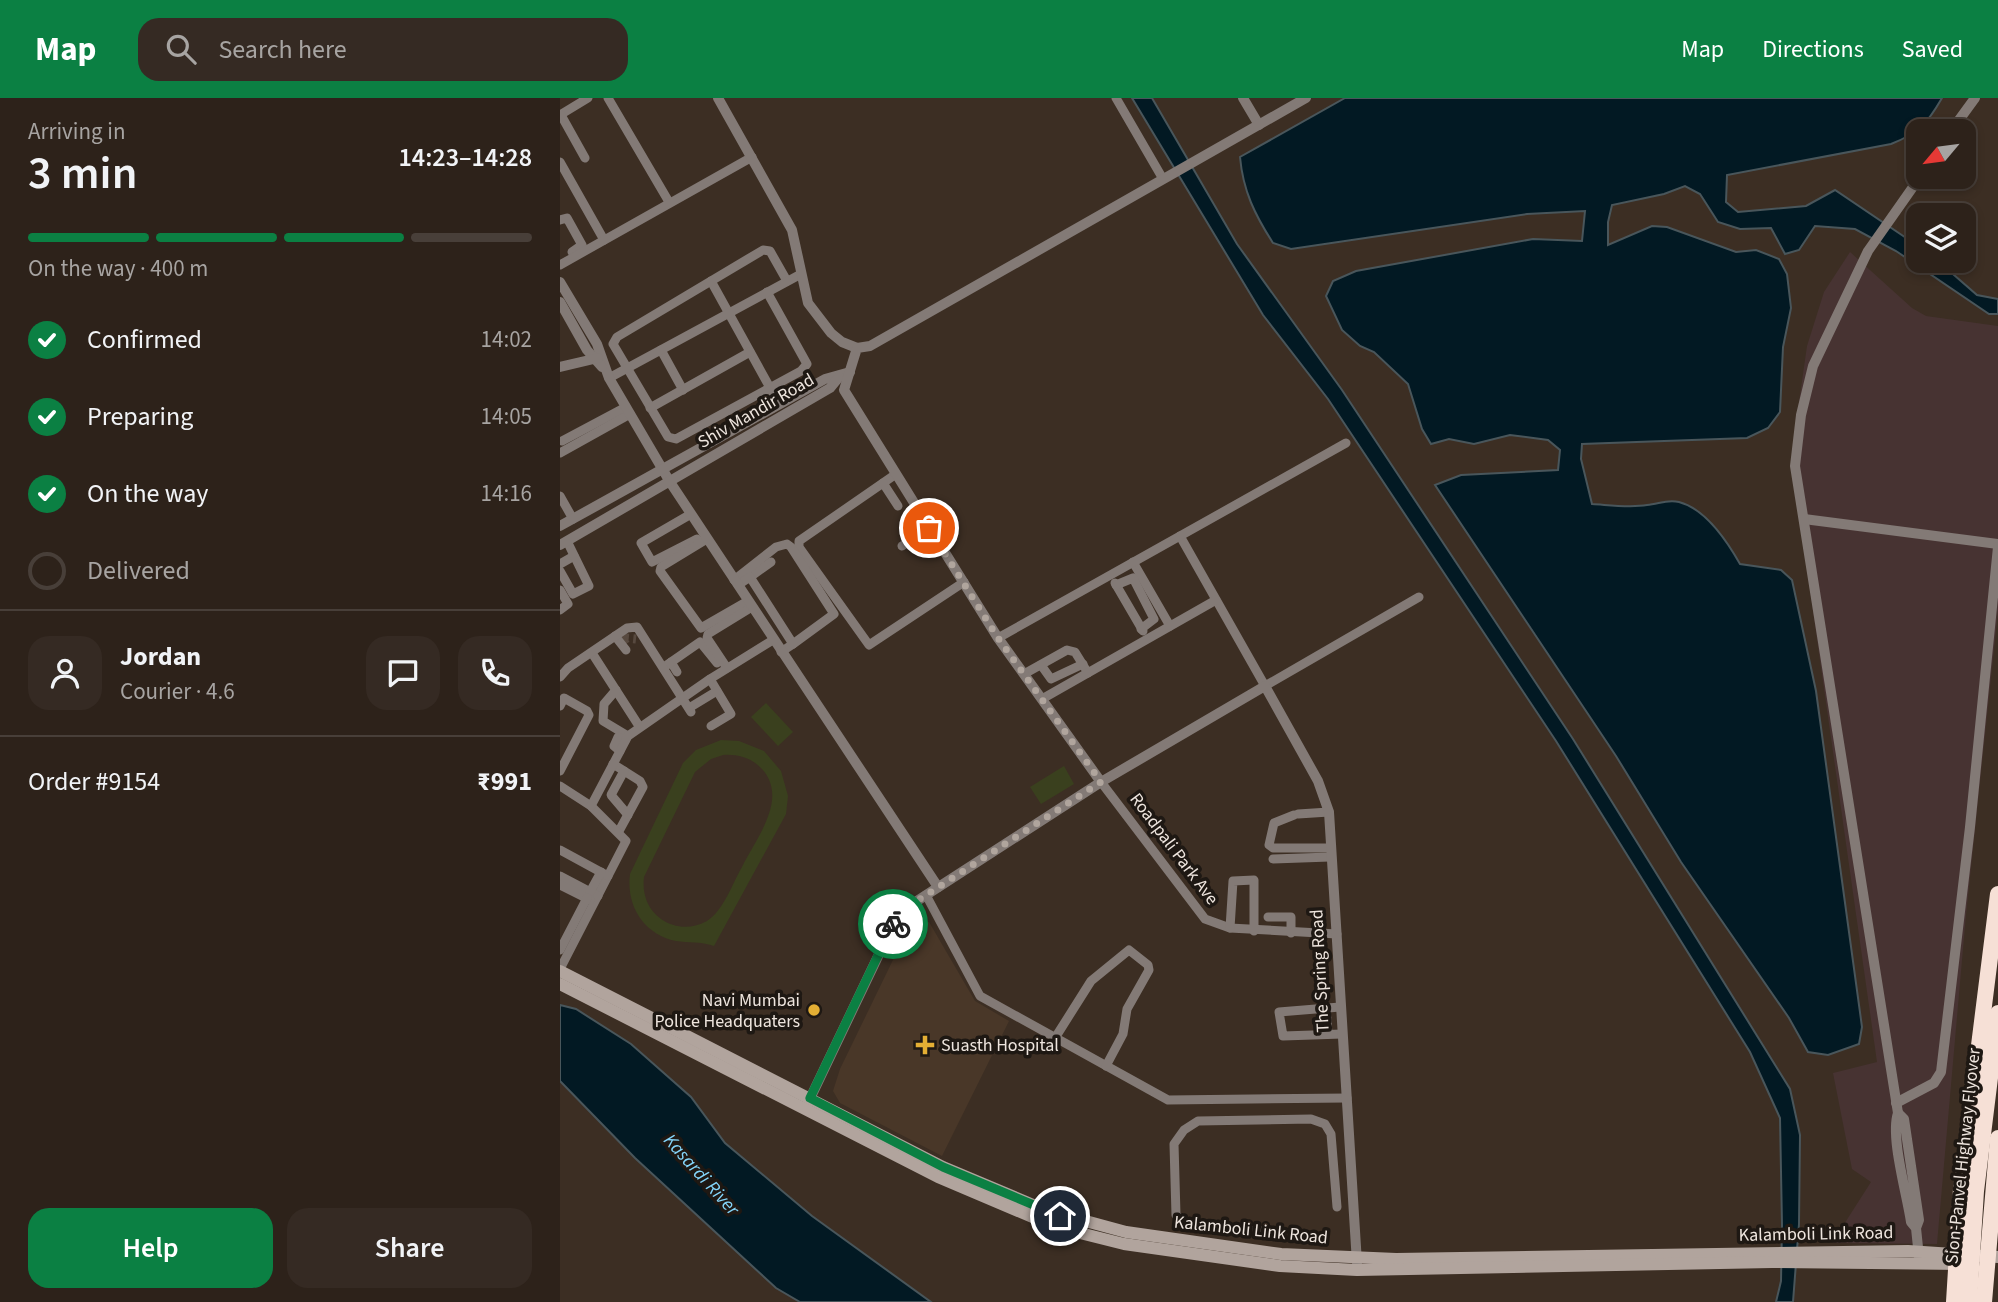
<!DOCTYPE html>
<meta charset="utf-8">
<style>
:root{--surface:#2d221a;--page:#352a23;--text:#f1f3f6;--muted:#a7a4a2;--line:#483f39;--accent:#0b8043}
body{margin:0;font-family:"Source Sans 3",sans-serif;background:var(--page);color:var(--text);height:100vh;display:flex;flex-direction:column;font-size:26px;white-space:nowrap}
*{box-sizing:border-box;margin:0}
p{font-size:23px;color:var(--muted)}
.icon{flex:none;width:38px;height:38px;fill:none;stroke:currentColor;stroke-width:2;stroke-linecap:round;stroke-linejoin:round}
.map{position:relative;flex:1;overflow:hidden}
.sheet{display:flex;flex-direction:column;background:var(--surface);width:560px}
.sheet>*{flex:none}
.needle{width:46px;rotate:241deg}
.fabs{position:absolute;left:1346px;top:21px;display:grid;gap:14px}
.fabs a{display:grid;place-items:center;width:70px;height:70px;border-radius:14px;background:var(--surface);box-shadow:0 4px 10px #0003,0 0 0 2px var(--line);font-size:35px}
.pin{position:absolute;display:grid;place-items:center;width:60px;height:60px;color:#fff;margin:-30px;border:4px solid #fff;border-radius:50%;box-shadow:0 2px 7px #0007}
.courier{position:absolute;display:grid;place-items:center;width:70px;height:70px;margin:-35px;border:5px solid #0b8043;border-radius:50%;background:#fff;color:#222;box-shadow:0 2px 9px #0007}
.overview em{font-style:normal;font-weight:600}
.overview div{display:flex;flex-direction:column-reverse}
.overview{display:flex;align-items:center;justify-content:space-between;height:119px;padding:0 28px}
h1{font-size:46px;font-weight:600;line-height:52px}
.bar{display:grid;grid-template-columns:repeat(4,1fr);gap:10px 7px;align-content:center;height:84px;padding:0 28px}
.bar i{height:9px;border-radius:5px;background:var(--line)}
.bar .current{background:var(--accent)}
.bar p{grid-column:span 4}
.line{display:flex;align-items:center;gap:18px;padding:0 28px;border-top:2px solid var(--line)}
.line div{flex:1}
.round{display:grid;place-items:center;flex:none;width:74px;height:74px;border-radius:21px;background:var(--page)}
ol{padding:0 28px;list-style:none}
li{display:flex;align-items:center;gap:21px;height:77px}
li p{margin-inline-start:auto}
li .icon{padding:7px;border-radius:50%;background:var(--accent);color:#fff;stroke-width:4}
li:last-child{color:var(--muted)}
li i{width:38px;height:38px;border:4px solid var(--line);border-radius:50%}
.primary-button{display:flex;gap:14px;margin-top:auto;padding:14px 28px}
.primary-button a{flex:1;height:80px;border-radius:21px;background:var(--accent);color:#fff;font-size:28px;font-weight:600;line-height:80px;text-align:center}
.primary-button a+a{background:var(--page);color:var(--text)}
header{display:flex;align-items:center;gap:42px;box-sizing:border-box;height:98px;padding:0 35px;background:var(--accent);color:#fff}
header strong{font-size:33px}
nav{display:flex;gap:38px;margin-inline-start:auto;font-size:24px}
.search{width:490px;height:63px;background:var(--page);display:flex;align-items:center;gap:18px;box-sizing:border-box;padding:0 24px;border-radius:21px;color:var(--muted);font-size:26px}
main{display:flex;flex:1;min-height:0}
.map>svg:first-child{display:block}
</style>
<header>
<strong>Map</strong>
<div class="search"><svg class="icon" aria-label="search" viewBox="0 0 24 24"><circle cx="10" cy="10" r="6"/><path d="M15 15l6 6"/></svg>Search here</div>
<nav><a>Map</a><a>Directions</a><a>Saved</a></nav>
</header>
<main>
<section class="sheet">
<div class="overview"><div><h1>3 min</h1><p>Arriving in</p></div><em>14:23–14:28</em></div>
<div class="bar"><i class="current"></i><i class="current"></i><i class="current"></i><i></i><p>On the way · 400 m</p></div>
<ol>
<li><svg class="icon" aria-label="check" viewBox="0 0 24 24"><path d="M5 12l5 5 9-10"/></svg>Confirmed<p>14:02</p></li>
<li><svg class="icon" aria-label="check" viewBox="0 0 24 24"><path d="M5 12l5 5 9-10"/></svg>Preparing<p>14:05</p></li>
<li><svg class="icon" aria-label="check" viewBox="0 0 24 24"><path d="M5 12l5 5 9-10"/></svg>On the way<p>14:16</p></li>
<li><i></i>Delivered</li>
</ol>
<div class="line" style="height:126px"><a class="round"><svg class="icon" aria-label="person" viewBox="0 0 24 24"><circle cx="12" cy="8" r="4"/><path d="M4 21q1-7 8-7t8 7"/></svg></a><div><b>Jordan</b><p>Courier · 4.6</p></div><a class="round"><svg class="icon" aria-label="chat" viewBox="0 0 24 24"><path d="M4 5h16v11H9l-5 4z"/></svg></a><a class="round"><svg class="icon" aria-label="phone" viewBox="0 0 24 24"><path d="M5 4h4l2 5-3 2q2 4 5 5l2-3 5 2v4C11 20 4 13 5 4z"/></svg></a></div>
<div class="line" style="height:91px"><div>Order #9154</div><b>₹991</b></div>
<div class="primary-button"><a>Help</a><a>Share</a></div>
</section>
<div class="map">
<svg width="1438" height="1204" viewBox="0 0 1438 1204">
<rect width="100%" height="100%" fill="#3c2e23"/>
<!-- commercial -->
<polygon fill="#473332" points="1290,154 1352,210 1366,218 1438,228 1438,513 1406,817 1377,1146 1272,1145 1311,1084 1292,1071 1273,975 1317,964 1233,372 1235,332 1247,248 1264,194"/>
<!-- built -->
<polygon fill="#493728" points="357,820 369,824 415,903 449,923 382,1058 280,1005 273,993 280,971 348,831"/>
<!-- grass -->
<g fill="#3a401e" fill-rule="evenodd">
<polygon points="206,605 233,634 218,648 191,619"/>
<path d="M161 642 179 643 204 653 221 673 228 698 226 716 154 848C140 843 129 845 116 843 83 836 66 807 70 776L123 665 136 652ZM163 657C178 656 192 660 202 671 229 701 196 740 182 769 172 786 164 812 147 823 133 831 115 831 101 821 87 811 82 795 84 779L135 674 151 661Z"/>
<polygon points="504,668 514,686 481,706 470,689"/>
</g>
<!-- water -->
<g fill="#021923" stroke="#49565b" stroke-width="2">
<polygon points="572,0 592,0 677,146 782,292 1013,641 1230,991 1240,1037 1239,1126 1233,1204 1216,1204 1221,1183 1222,1127 1220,1020 1190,954 996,643 768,301 703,217"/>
<path d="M785 0H1382C1367 26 1359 35 1331 46L1167 77 1166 104 1178 114 1246 108 1275 92 1358 148V163H1378L1417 197 1438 201V216H1429L1336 153 1295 131 1255 128 1239 152 1225 156 1211 130 1180 131 1158 124 1140 96 1125 88 1104 96 1052 107 1048 124V147L1092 128 1107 129 1176 154 1196 152 1219 161 1227 176 1231 210 1223 249 1220 314 1208 330 1187 340 1022 346 1021 361 1032 406C1049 407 1070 410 1087 407 1099 406 1107 401 1119 404 1146 411 1167 443 1180 466L1221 472 1232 482 1256 593 1302 929 1299 946 1268 957 1248 954 1229 920 1121 764 1056 658 875 387 901 377 998 372 1000 352 988 342 950 337 914 346 889 341 871 346 862 331 848 286 814 254 800 248 782 232 766 198 773 183 796 173 973 141 1022 143 1025 113 967 116 731 151 713 145C695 117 683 93 680 59Z"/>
<polygon points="0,907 16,911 71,946 131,999 165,1045 252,1118 371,1204 240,1204 216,1190 75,1060 0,983"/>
</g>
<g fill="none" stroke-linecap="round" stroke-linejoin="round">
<!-- minor-tunnel -->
<polyline stroke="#57493f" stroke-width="9" stroke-dasharray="9 4.5" stroke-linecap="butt" points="61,544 67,540 76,541"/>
<!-- minor -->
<g stroke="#837a76" stroke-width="9">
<polyline points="48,0 109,104"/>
<polyline points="556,0 603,81"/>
<polyline points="0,17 28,0"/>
<polyline points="1,17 25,60"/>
<polyline points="0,64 44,142"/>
<polyline points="0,122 7,120 22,147 12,154"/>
<polyline points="0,167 192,59"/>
<polyline points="151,183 219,306"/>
<polyline points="207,194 247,266 241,273 116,341 108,339 53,246 57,239 203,152 210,153 227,183"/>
<polyline points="101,252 123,292"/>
<polyline points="49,280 241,176"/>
<polyline points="90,310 190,254"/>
<polyline points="2,343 66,309"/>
<polyline points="0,355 70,316"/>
<polyline points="336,376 239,443 239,449 309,547 404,484"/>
<polyline points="323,385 338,408"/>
<polyline points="0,398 13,421"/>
<polyline points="131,416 81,445 92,464 137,441"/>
<polyline points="620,438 705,588 859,499"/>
<polyline points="147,441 101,469 100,473 141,530 188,503"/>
<polyline points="342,448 369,430"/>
<polyline points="573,464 610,528"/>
<polyline points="0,466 14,458"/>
<polyline points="0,473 13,496 29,488 7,443"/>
<polyline points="188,476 190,479 211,464"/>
<polyline points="174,482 216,449 227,446 231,449 274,516 233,546"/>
<polyline points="555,485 583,533"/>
<polyline points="178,487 190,479 233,546 221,554"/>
<polyline points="556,487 573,480 594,521 581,531"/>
<polyline points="0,492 8,506 0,512"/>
<polyline points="55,538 66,552"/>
<polyline points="438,540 786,345"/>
<polyline points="32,555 79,628"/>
<polyline points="111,564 117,574"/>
<polyline points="481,567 491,581 523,566"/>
<polyline points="104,569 140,544 157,565"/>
<polyline points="167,570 147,540 148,536 192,509"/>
<polyline points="464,576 507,552 515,554 528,575"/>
<polyline points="0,579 8,570 67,530 77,529 131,614"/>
<polyline points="150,581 171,616 151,628"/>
<polyline points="56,592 44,606 43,623 68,638"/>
<polyline points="482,601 656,502"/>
<polyline points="0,608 4,600 27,613 29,617 0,673"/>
<polyline points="129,610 157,593"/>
<polyline points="60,653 54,648 58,639 65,643"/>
<polyline points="53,666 80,683 83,689 59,733"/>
<polyline points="64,673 51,697 68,717"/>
<polyline points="541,684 645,821 670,830 777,836"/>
<polyline points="0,688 31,708 66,743 0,871"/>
<polyline points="31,708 68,638 150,581 213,542"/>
<polyline points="738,716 769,714"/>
<polyline points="734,717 714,725 709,747 713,750 770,750"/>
<polyline points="0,752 48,778"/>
<polyline points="713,761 770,759"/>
<polyline points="0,778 38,798"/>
<polyline points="0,787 30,802"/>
<polyline points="30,794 41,774"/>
<polyline points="366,797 420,898 608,1002 787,1000"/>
<polyline points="708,819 731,819 731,835"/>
<polyline points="670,830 673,783 694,782 694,833"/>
<polyline points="0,852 27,800"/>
<polyline points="766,909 768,936"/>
<polyline points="780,909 719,914 723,938 782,936"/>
<polyline points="495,940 531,883 569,852 588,867 589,872 567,911 563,936 546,968"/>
<polyline points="722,1134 630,1129 616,1117 614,1046 624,1032 638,1023 751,1021 765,1026 771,1036 777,1109"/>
</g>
<!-- tertiary -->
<g stroke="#837a76" stroke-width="10">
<polyline points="158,0 232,132 248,205 271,235 282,244 297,250"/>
<polyline points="683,0 699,27"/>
<polyline points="1391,33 1415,0"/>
<polyline points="0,184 37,246 49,280 110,384 378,789"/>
<polyline points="0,204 27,252 42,269"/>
<polyline points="0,269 38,260"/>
<polyline points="1244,421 1438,446"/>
<polyline points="0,428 265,281 290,274"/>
<polyline points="0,447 270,290 279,279"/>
<polyline points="541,684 438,540 284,292 297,250 310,248 746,0"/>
<polyline points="1336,1005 1374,985 1381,974 1410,729 1438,449"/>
<polyline points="247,1007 333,827 343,812 541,684 705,588 758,683 769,714 797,1165"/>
<polyline points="1338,1015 1235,368 1241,317 1253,268 1308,153 1360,79"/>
<path d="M1356 1130 1351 1124C1347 1096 1330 1039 1338 1015L1344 1021 1359 1122 1356 1130 1359 1159"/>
</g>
<!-- secondary -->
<g stroke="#b1a49d" stroke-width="12">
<polyline points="0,873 383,1069 485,1112 566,1134 721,1156 836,1161 1348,1153 1438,1159"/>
<polyline points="0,886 378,1079 496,1129 564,1146 720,1168 797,1172 1212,1164 1403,1166"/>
</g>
<!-- motorway -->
<polyline stroke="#f6e0d6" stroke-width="16" points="1394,1204 1401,1091 1438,796"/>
<!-- motorway-bridge -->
<g stroke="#f6e0d6" stroke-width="16">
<polyline points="1409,1204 1416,1093 1438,915"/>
<polyline points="1424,1204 1438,1040"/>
</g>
</g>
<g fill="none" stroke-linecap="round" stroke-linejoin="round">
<!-- done -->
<polyline stroke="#b0a59d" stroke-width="7" stroke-dasharray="0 12.6" points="333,826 343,812 541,684 438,540 369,430"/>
<!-- route -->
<polyline stroke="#0b8043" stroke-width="9" points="333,826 250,1000 383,1069 500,1118"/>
</g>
<!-- markers -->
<g fill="#e3ae34" stroke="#1e1813" stroke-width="2.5">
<circle cx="254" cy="912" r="7"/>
<path d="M361.5 936.5h7v7h7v7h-7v7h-7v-7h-7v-7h7z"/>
</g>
<g text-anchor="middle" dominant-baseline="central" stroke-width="7" stroke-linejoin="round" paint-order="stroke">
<!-- street labels -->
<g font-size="18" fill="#eee5de" stroke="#1e1813">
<text transform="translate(196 313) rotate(-30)">Shiv Mandir Road</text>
<text transform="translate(614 751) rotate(53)">Roadpali Park Ave</text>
<text transform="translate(760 873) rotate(-93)">The Spring Road</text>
<text transform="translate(1403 1058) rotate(-84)">Sion-Panvel Highway Flyover</text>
<text transform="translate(691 1132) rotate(6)">Kalamboli Link Road</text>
<text transform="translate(1256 1136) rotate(-1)">Kalamboli Link Road</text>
</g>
<!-- poi labels -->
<g font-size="18" fill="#eee5de" stroke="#1e1813" text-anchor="end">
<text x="240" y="902">Navi Mumbai<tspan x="240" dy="21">Police Headquaters</tspan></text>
<text x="381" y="947" text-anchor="start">Suasth Hospital</text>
</g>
<!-- water labels -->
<g font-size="19" font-style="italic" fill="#84d5fa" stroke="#1e1813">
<text transform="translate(141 1077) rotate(48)">Kasardi River</text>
</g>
</g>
</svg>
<div class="fabs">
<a><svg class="needle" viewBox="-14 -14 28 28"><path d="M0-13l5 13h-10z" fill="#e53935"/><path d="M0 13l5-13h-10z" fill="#a7a4a2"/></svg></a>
<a><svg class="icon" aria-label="layers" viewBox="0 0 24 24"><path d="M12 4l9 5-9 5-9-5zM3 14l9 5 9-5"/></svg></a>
</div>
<div class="pin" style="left:369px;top:430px;background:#ea580c"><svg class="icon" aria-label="bag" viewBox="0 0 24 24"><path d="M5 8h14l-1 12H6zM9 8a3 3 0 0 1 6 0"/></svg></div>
<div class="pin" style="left:500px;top:1118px;background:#1f2937"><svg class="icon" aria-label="home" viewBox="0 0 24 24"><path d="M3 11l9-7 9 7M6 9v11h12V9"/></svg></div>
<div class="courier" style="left:333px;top:826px"><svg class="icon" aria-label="bike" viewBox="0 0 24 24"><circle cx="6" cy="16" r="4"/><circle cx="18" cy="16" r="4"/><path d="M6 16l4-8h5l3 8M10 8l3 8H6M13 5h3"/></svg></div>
</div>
</main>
